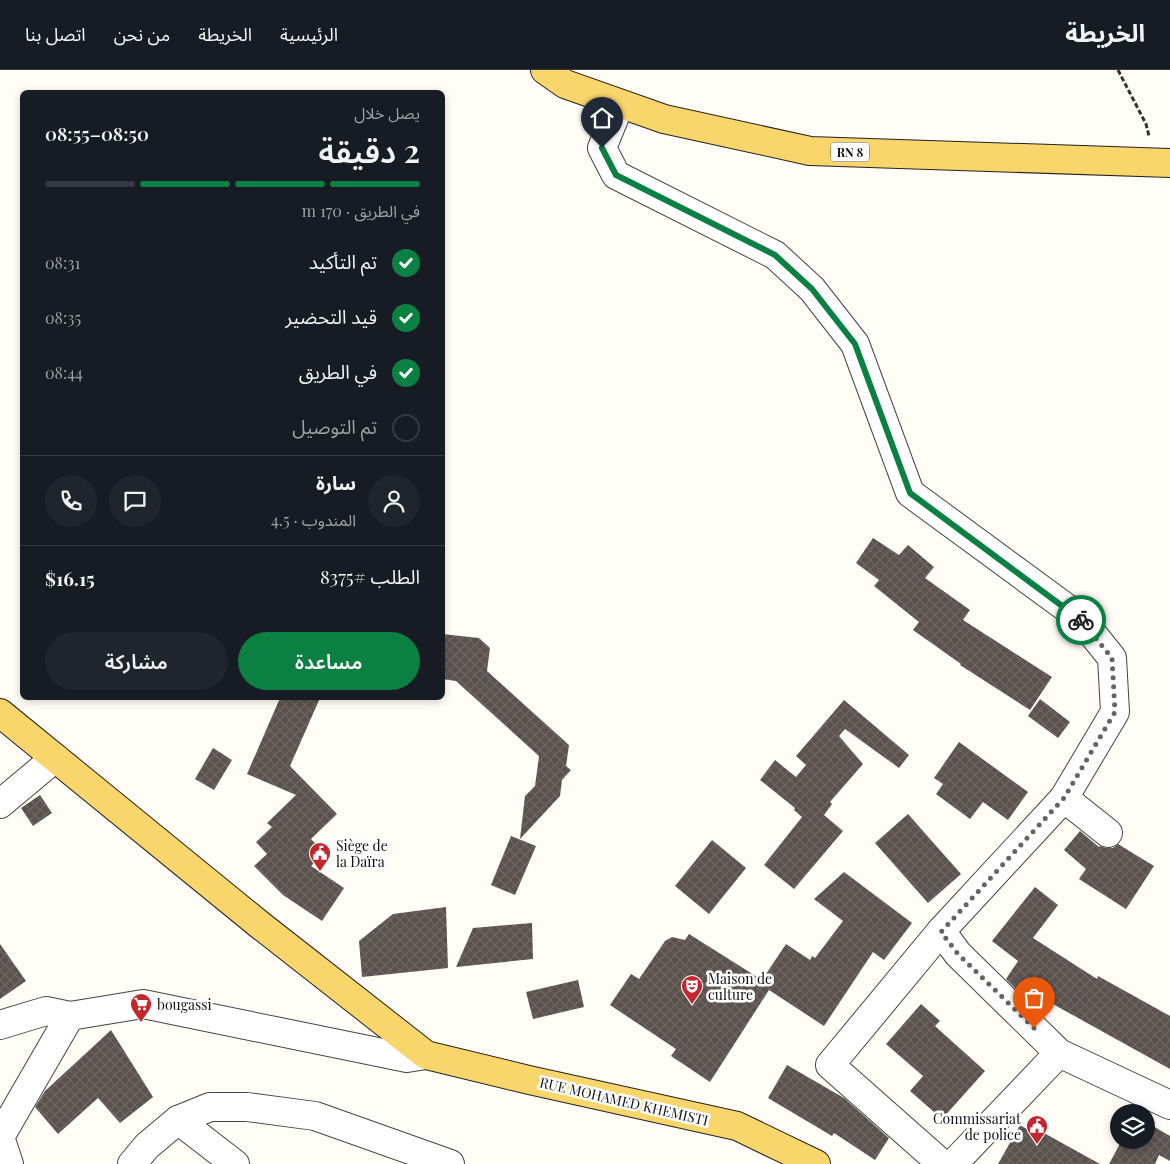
<!DOCTYPE html>
<html lang="ar">
<meta charset="utf-8">
<style>
:root{--surface:#171b24;--page:#20242c;--text:#f1f3f6;--muted:#9ea1a6;--line:#363941;--accent:#0b8043}
body{margin:0;font-family:"Playfair Display","Noto Sans Arabic",serif;background:var(--page);color:var(--text);direction:rtl;height:100vh;display:flex;flex-direction:column;font-size:19px;white-space:nowrap}
*{box-sizing:border-box;margin:0}
p{font-size:16px;color:var(--muted)}
.icon{flex:none;width:28px;height:28px;fill:none;stroke:currentColor;stroke-width:2;stroke-linecap:round;stroke-linejoin:round}
.map{position:relative;flex:1;overflow:hidden;direction:ltr}
.panel{position:absolute;left:20px;top:20px;width:425px;height:610px;display:flex;flex-direction:column;background:var(--surface);border-radius:8px;box-shadow:0 2px 8px #0003;direction:rtl}
.panel>*{flex:none}
.controls{position:absolute;left:1110px;top:1034px;display:grid;gap:10px}
.controls a{display:grid;place-items:center;width:45px;height:45px;border-radius:50%;background:var(--surface);box-shadow:0 2px 8px #0003;font-size:25px}
.pin{position:absolute;display:grid;place-items:center;width:42px;height:42px;color:#fff;margin:-51px -21px;border-radius:50% 50% 50% 0;rotate:-45deg;box-shadow:0 0 5px #0007}
.pin .icon{rotate:45deg}
.courier{position:absolute;display:grid;place-items:center;width:50px;height:50px;margin:-25px;border:4px solid #0b8043;border-radius:50%;background:#fff;color:#222;box-shadow:0 1px 6px #0007}
.head em{font-style:normal;font-weight:600}
.head div{display:flex;flex-direction:column-reverse}
.head{display:flex;align-items:center;justify-content:space-between;height:85px;padding:0 25px}
h1{font-size:32px;font-weight:600;line-height:38px}
.bar{display:grid;grid-template-columns:repeat(4,1fr);gap:8px 5px;align-content:center;height:60px;padding:0 25px}
.bar i{height:6px;border-radius:4px;background:var(--line)}
.bar .on{background:var(--accent)}
.bar p{grid-column:span 4}
.line{display:flex;align-items:center;gap:12px;padding:0 25px;border-top:1px solid var(--line)}
.line div{flex:1}
.round{display:grid;place-items:center;flex:none;width:52px;height:52px;border-radius:26px;background:var(--page)}
ol{padding:0 25px;list-style:none}
li{display:flex;align-items:center;gap:15px;height:55px}
li p{margin-inline-start:auto}
li .icon{padding:5px;border-radius:50%;background:var(--accent);color:#fff;stroke-width:4}
li:last-child{color:var(--muted)}
li i{width:28px;height:28px;border:2px solid var(--line);border-radius:50%}
.button{display:flex;gap:10px;margin-top:auto;padding:10px 25px}
.button a{flex:1;height:58px;border-radius:30px;background:var(--accent);color:#fff;font-size:20px;font-weight:600;line-height:58px;text-align:center}
.button a+a{background:var(--page);color:var(--text)}
header{display:flex;align-items:center;gap:30px;box-sizing:border-box;height:70px;padding:0 25px;background:var(--surface);border-bottom:1px solid var(--line)}
header strong{font-size:24px}
nav{display:flex;gap:28px;margin-inline-start:auto;font-size:18px}
.map>svg:first-child{display:block}
</style>
<header>
<strong>الخريطة</strong>
<nav><a>الرئيسية</a><a>الخريطة</a><a>من نحن</a><a>اتصل بنا</a></nav>
</header>
<div class="map">
<svg width="1170" height="1094" viewBox="0 0 1170 1094">
<defs>
<pattern id="building-cross-hatch" width="8" height="8" patternUnits="userSpaceOnUse" patternTransform="scale(1.25)"><rect width="8" height="8" fill="#5a524d"/><path d="M0 0l8 8M0 8l8-8" fill="none" stroke="#6d6662"/></pattern>
</defs>
<rect width="100%" height="100%" fill="#fffdf5"/>
<!-- building -->
<g fill="url(#building-cross-hatch)">
<polygon points="873,468 899,485 908,475 934,497 925,508 970,540 963,550 1052,607 1030,640 960,595 961,594 913,560 919,552 874,516 879,510 856,493"/>
<polygon points="442,564 479,568 490,578 487,601 569,675 566,696 571,700 562,710 560,726 520,769 525,726 535,716 539,686 456,611 442,609"/>
<polygon points="280,628 320,628 290,696 337,744 311,769 325,783 311,796 344,818 322,851 283,825 254,796 267,784 256,772 272,757 267,753 296,725 247,704"/>
<polygon points="1040,629 1070,652 1058,668 1028,646"/>
<polygon points="844,630 909,685 899,698 845,659 839,666 863,694 830,732 832,734 824,745 843,761 794,819 764,795 802,747 794,740 795,738 760,710 775,690 796,707 806,695 796,686"/>
<polygon points="959,672 1028,722 1008,750 983,732 970,749 936,724 943,714 934,708"/>
<polygon points="213,678 232,690 214,720 195,709"/>
<polygon points="40,725 52,743 33,756 21,738"/>
<polygon points="908,744 961,804 928,833 875,773"/>
<polygon points="1080,761 1099,777 1100,776 1106,778 1113,778 1118,774 1154,796 1126,839 1079,809 1086,799 1064,780"/>
<polygon points="511,766 536,776 515,825 491,815"/>
<polygon points="712,770 746,798 709,844 675,816"/>
<polygon points="844,802 912,853 884,890 873,882 824,956 769,920 710,1012 671,986 676,979 610,935 631,904 639,909 665,871 672,867 685,870 689,864 762,910 786,874 810,890 812,886 815,888 843,851 814,829"/>
<polygon points="1035,817 1058,835 1033,868 1097,909 1098,906 1170,946 1170,999 1042,928 1035,938 1006,909 1018,891 992,871"/>
<polygon points="446,837 448,898 362,907 359,871 393,844"/>
<polygon points="532,853 533,889 456,897 473,858"/>
<polygon points="0,874 26,911 0,929"/>
<polygon points="578,910 584,937 533,949 526,922"/>
<polygon points="921,934 940,951 935,956 985,1001 942,1049 910,1021 923,1006 886,974"/>
<polygon points="111,960 153,1027 120,1053 98,1028 58,1064 35,1037 45,1021"/>
<polygon points="787,995 844,1028 889,1068 875,1090 834,1063 832,1066 768,1028"/>
<polygon points="1146,1052 1170,1066 1170,1091 1159,1085 1155,1094 1109,1094 1122,1070 1146,1070"/>
<polygon points="1020,1055 1042,1068 1044,1063 1100,1094 998,1094"/>
</g>
<g fill="none" stroke-linecap="round" stroke-linejoin="round">
<!-- minor casing -->
<g stroke="#444" stroke-width="30">
<g id="minor">
<polyline points="620,34 602,78 616,105 775,185 812,219 855,274 910,423 1079,547 1112,588 1115,642 1064,728"/>
<polyline points="0,734 55,688"/>
<polyline points="1108,763 1064,728 941,861 958,884 1059,983 1170,1035"/>
<polyline points="941,861 830,995 942,1094"/>
<polyline points="0,955 46,941 70,946"/>
<polyline points="178,1050 235,1094"/>
<polyline points="9,1094 0,1067 70,946 143,934 407,988 426,985"/>
<polyline points="132,1094 147,1076 178,1050 210,1037 247,1037 315,1046 450,1094"/>
<polyline points="953,1094 1059,983"/>
</g>
</g>
<!-- major casing -->
<g stroke="#222" stroke-width="30">
<g id="major">
<polyline points="545,0 565,14 664,49 810,81 1170,93"/>
<polyline points="0,643 260,855 426,985 529,1010 737,1056 816,1094"/>
</g>
</g>
<!-- path -->
<polyline stroke="#333" stroke-width="3" stroke-dasharray="5 2.5" stroke-linecap="butt" points="1118,0 1146,54 1149,66"/>
<!-- minor -->
<use href="#minor" stroke="#fff" stroke-width="28"/>
<!-- major -->
<use href="#major" stroke="#f9d66b" stroke-width="28"/>
</g>
<g fill="none" stroke-linecap="round" stroke-linejoin="round">
<!-- done -->
<polyline stroke="#646461" stroke-width="5" stroke-dasharray="0 9" points="1034,958 958,884 941,862 1064,728 1115,642 1112,588 1081,550"/>
<!-- route -->
<polyline stroke="#0b8043" stroke-width="6" points="602,78 616,105 775,185 812,219 855,274 910,423 1081,550"/>
</g>
<!-- icons -->
<defs>
<g id="civic-pin" transform="scale(1.125)"><path d="M0 17L-7.5 6A9.5 9.5 0 1 1 7.5 6Z" fill="#c4262e" stroke="#fff"/><path d="M-.6-6.5H3V-4.5H.6V-3L4-1V1h2V6H-6V1h2V-1L-.6-3ZM-1.2 2.5V6h2.4V2.5Z" fill="#fff"/></g>
<g id="theatre-pin" transform="scale(1.125)"><path d="M0 17L-7.5 6A9.5 9.5 0 1 1 7.5 6Z" fill="#c4262e" stroke="#fff"/><path d="M-5-5.5Q0-4 5-5.5V0Q5 5 0 6Q-5 5-5 0ZM-3.3-2.5H-1v1.5H-3.3ZM1-2.5H3.3v1.5H1ZM-2.8 1Q0 5.5 2.8 1Z" fill="#fff"/></g>
<g id="supermarket-pin" transform="scale(1.125)"><path d="M0 17L-7.5 6A9.5 9.5 0 1 1 7.5 6Z" fill="#c4262e" stroke="#fff"/><path d="M-6-5.5h2.5l.6 2H6L4.5 2H-2.5L-4.4-4H-6ZM-1.5 3.2a1.3 1.3 0 1 0 .1 0ZM3 3.2a1.3 1.3 0 1 0 .1 0Z" fill="#fff"/></g>
</defs>
<g fill-rule="evenodd">
<use href="#civic-pin" x="320" y="783"/>
<use href="#theatre-pin" x="692" y="916"/>
<use href="#supermarket-pin" x="141" y="934"/>
<use href="#civic-pin" x="1037" y="1056"/>
</g>
<g text-anchor="middle" dominant-baseline="central" stroke-width="5" stroke-linejoin="round" paint-order="stroke">
<!-- shield labels -->
<rect fill="#fff" stroke="#585858" stroke-width="1" x="831" y="72.5" width="38" height="19" rx="4"/>
<g font-size="12" font-weight="bold" fill="#111">
<text x="850" y="82">RN 8</text>
</g>
<!-- poi labels -->
<g font-size="14" fill="#111" stroke="#fff" text-anchor="start">
<text x="336" y="775">Siège de<tspan x="336" dy="16">la Daïra</tspan></text>
<text x="708" y="908">Maison de<tspan x="708" dy="16">culture</tspan></text>
<text x="157" y="934">bougassi</text>
<text x="1021" y="1048" text-anchor="end">Commissariat<tspan x="1021" dy="16">de police</tspan></text>
</g>
<!-- street labels -->
<g font-size="14" fill="#111" stroke="#fff">
<text transform="translate(624 1031) rotate(13)">RUE MOHAMED KHEMISTI</text>
</g>
</g>
</svg>
<div class="controls">
<a><svg class="icon" aria-label="layers" viewBox="0 0 24 24"><path d="M12 4l9 5-9 5-9-5zM3 14l9 5 9-5"/></svg></a>
</div>
<div class="pin" style="left:1034px;top:958px;background:#ea580c"><svg class="icon" aria-label="bag" viewBox="0 0 24 24"><path d="M5 8h14l-1 12H6zM9 8a3 3 0 0 1 6 0"/></svg></div>
<div class="pin" style="left:602px;top:78px;background:#1f2937"><svg class="icon" aria-label="home" viewBox="0 0 24 24"><path d="M3 11l9-7 9 7M6 9v11h12V9"/></svg></div>
<div class="courier" style="left:1081px;top:550px"><svg class="icon" aria-label="bike" viewBox="0 0 24 24"><circle cx="6" cy="16" r="4"/><circle cx="18" cy="16" r="4"/><path d="M6 16l4-8h5l3 8M10 8l3 8H6M13 5h3"/></svg></div>
<section class="panel">
<div class="head"><div><h1>2 دقيقة</h1><p>يصل خلال</p></div><em>08:50–08:55</em></div>
<div class="bar"><i class="on"></i><i class="on"></i><i class="on"></i><i></i><p>في الطريق · 170 m</p></div>
<ol>
<li><svg class="icon" aria-label="check" viewBox="0 0 24 24"><path d="M5 12l5 5 9-10"/></svg>تم التأكيد<p>08:31</p></li>
<li><svg class="icon" aria-label="check" viewBox="0 0 24 24"><path d="M5 12l5 5 9-10"/></svg>قيد التحضير<p>08:35</p></li>
<li><svg class="icon" aria-label="check" viewBox="0 0 24 24"><path d="M5 12l5 5 9-10"/></svg>في الطريق<p>08:44</p></li>
<li><i></i>تم التوصيل</li>
</ol>
<div class="line" style="height:90px"><a class="round"><svg class="icon" aria-label="person" viewBox="0 0 24 24"><circle cx="12" cy="8" r="4"/><path d="M4 21q1-7 8-7t8 7"/></svg></a><div><b>سارة</b><p>المندوب · 4.5</p></div><a class="round"><svg class="icon" aria-label="chat" viewBox="0 0 24 24"><path d="M4 5h16v11H9l-5 4z"/></svg></a><a class="round"><svg class="icon" aria-label="phone" viewBox="0 0 24 24"><path d="M5 4h4l2 5-3 2q2 4 5 5l2-3 5 2v4C11 20 4 13 5 4z"/></svg></a></div>
<div class="line" style="height:65px"><div>الطلب #8375</div><b>$16.15</b></div>
<div class="button"><a>مساعدة</a><a>مشاركة</a></div>
</section>
</div>
